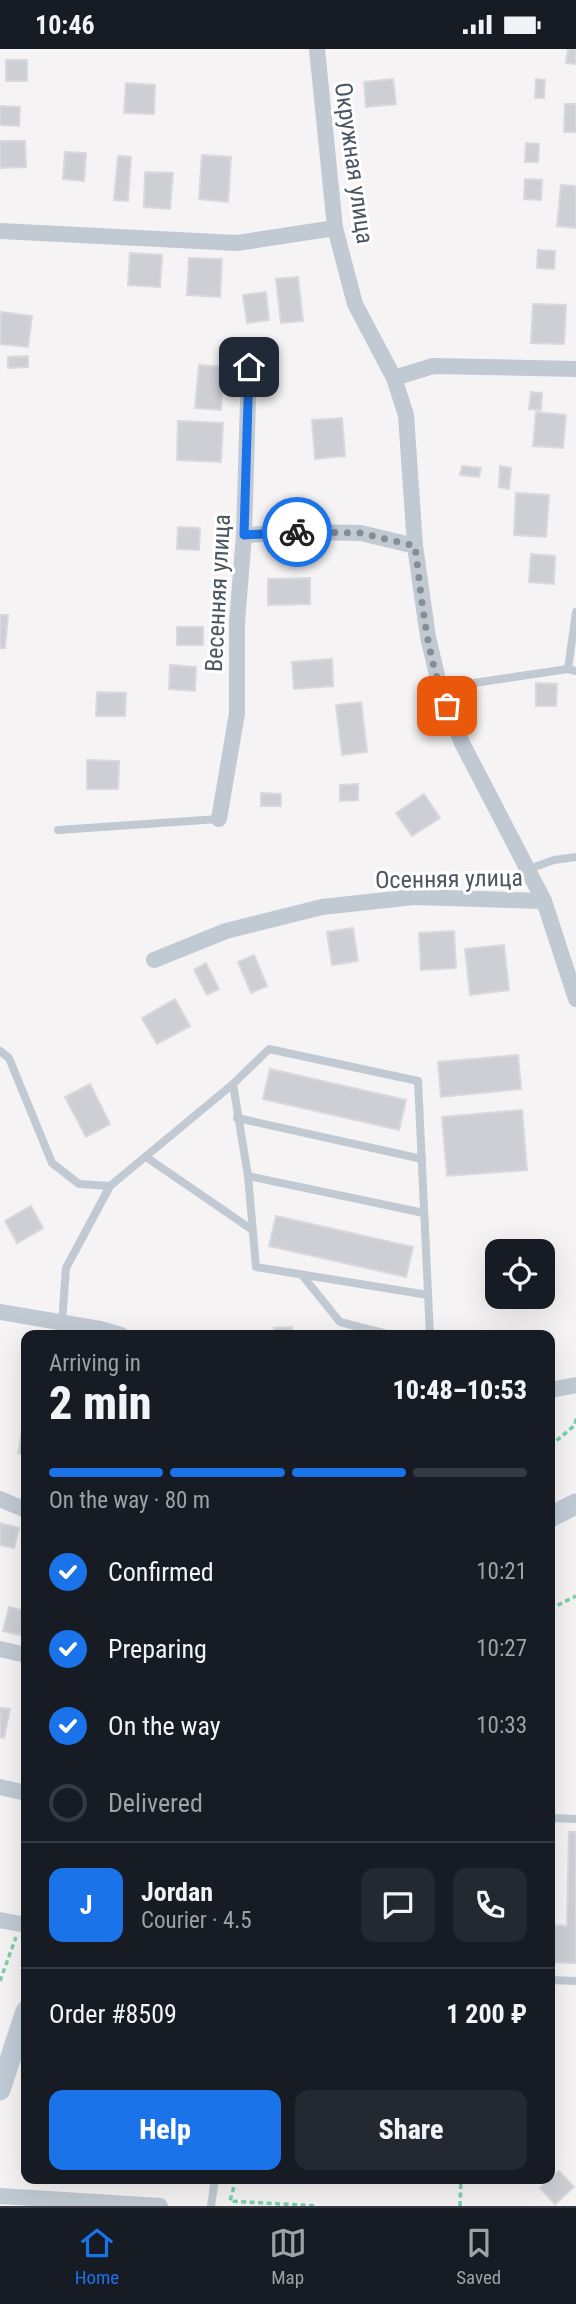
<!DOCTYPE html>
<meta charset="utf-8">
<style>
:root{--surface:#171b24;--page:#242831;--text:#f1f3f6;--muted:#9ea1a6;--line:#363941;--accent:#1a73e8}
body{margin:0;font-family:"Roboto Condensed",sans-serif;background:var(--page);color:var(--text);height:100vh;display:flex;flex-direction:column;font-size:26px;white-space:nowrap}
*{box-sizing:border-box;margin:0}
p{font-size:23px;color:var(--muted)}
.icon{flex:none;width:38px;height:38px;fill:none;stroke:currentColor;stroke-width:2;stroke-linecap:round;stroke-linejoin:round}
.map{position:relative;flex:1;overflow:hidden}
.panel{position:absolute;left:21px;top:1281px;width:534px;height:854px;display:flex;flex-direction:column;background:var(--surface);border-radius:14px;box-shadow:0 7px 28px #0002}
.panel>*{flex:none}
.fabs{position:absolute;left:485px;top:1190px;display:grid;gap:14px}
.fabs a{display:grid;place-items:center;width:70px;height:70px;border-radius:14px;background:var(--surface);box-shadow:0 7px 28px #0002;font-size:35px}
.pin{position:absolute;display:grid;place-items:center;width:60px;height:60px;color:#fff;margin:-30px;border-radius:14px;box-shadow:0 4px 10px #0006}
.courier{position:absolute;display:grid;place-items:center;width:70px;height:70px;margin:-35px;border:5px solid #1a73e8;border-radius:50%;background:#fff;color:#222;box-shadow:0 2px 9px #0007}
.head em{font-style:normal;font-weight:800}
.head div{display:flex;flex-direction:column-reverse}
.head{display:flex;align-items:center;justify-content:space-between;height:119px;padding:0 28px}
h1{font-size:46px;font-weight:800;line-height:52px}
.bar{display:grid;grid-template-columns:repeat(4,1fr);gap:10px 7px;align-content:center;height:84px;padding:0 28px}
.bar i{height:9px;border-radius:5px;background:var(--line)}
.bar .selected{background:var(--accent)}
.bar p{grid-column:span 4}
.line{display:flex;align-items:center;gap:18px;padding:0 28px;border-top:2px solid var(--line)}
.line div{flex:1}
.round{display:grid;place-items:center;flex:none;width:74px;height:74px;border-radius:14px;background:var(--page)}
ol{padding:0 28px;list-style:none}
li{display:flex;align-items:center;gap:21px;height:77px}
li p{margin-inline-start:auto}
li .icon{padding:7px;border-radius:50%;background:var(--accent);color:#fff;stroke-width:4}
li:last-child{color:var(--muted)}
li i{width:38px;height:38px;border:4px solid var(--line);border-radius:50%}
.primary-button{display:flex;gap:14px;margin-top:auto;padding:14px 28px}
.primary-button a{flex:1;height:80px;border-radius:14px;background:var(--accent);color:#fff;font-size:28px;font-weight:800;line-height:80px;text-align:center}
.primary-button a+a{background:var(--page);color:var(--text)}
.status{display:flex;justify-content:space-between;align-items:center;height:49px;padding:0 35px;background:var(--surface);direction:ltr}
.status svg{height:19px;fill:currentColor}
.dock{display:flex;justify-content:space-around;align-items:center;height:98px;border-top:2px solid var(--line);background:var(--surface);font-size:19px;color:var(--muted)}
.dock a{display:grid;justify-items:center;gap:4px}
.dock .selected{color:var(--accent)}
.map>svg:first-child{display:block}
</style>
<div class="status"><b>10:46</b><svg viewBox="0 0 49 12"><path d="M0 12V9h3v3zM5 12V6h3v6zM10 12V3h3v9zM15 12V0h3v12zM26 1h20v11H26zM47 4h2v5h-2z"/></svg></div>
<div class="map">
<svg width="576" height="2157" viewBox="0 0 576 2157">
<rect width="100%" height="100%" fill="#f5f3f3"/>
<!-- building -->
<g fill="#cdcfd5" stroke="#d7d9de" stroke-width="2">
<polygon points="568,0 576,0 576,15 566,14"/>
<rect x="6" y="11" width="21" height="21"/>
<polygon points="393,30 396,55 366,58 364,33"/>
<polygon points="536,30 545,31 544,49 535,49"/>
<polygon points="126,34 155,36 154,65 124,64"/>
<polygon points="565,55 576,55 576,83 564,83"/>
<polygon points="0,57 20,58 19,77 0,76"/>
<polygon points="0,92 25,92 26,118 0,119"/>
<polygon points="526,94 539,95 538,113 525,113"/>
<polygon points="65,103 86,104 84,132 63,130"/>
<polygon points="202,106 231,108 228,153 199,150"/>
<polygon points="118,107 131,108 128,152 114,151"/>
<polygon points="145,123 173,124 170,160 144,158"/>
<polygon points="525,130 542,131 541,151 524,150"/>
<polygon points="561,136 576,137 576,179 557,177"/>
<polygon points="538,201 555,202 554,220 537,219"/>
<polygon points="130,204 162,206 160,238 128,236"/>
<polygon points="189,209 222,210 220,248 187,246"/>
<polygon points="298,228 303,272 281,274 276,230"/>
<polygon points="266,243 269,271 247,274 243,246"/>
<polygon points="533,255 566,256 564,295 531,294"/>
<polygon points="1,263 32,267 28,298 0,295"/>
<polygon points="28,307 28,318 8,319 8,308"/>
<polygon points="199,316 224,318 221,361 195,359"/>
<polygon points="531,343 542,344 541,361 529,360"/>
<polygon points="536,363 566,366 563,399 533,397"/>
<polygon points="342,369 345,407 315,410 312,371"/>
<polygon points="178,372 223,374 221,413 177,411"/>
<polygon points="462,417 481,419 479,428 460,426"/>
<polygon points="500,417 511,419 509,440 499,438"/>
<polygon points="516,444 549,446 546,488 514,486"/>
<polygon points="178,478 200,479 199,501 177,500"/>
<polygon points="531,505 555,507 554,535 529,533"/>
<polygon points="310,529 310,555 268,556 268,530"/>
<polygon points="0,566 8,566 5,599 0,599"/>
<rect x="177" y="578" width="26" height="18"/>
<polygon points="332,610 333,637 294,640 292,613"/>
<polygon points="170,616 196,618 195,642 169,640"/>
<polygon points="536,634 557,635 556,657 536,657"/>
<polygon points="97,643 126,644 125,667 96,667"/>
<polygon points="361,653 367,703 342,706 336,656"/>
<polygon points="87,711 119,712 118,740 87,740"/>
<polygon points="358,735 358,751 340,752 340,736"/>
<polygon points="261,744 281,745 281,757 261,757"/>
<polygon points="424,745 440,769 412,787 396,764"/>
<polygon points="353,879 358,912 332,916 327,883"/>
<polygon points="454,882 456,919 421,921 419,884"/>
<polygon points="504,896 509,941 470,946 465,900"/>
<polygon points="254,906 267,937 251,944 238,913"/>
<polygon points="206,914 219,940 207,946 194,921"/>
<polygon points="175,950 190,977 157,995 142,969"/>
<polygon points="518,1006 521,1040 441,1048 438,1013"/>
<polygon points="270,1020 406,1051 399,1081 263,1050"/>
<polygon points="90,1035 110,1075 86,1088 65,1048"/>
<polygon points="522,1061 527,1121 447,1127 442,1068"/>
<polygon points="31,1157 43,1179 17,1194 5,1172"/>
<polygon points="276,1167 413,1198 406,1228 269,1197"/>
<polygon points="292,1278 293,1286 275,1286 274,1279"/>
<polygon points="22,1382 26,1382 26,1406 18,1404"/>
<polygon points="0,1474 19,1479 14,1499 0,1496"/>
<polygon points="9,1558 25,1562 20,1586 3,1582"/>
<polygon points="0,1659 10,1660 4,1689 0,1688"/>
<polygon points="569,1783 576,1783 576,1914 550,1913 550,1876 567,1877"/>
<polygon points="559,2122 574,2138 555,2155 540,2139"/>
</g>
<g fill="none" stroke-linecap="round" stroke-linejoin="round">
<!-- path -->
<g stroke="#7ad0a6" stroke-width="3.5" stroke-dasharray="5 3.5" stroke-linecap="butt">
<polyline points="550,1397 575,1376 576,1369"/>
<polyline points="550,1560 576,1547"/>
<polyline points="0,1932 16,1888"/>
<polyline points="236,2130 230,2152 317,2157"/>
<polyline points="460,2157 461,2130"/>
</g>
<!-- service -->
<g stroke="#c1cad2" stroke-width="8">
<polyline points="568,620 576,563"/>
<polyline points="440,639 568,620 576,622"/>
<polyline points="58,781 219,770"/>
<polyline points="529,820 554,811 576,808"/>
<polyline points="0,1002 9,1009 52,1114 79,1135 110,1137"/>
<polyline points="237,1069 422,1110"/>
<polyline points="146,1108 251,1180"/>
<polyline points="248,1127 424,1164"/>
<polyline points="302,1226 340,1273 391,1286"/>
<polyline points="428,1246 256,1218 248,1127 233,1035 269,1000 418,1032 430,1286"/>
<polyline points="62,1274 66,1219 110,1137 233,1035"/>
<polyline points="550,1769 576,1770"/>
<polyline points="550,1931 576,1932"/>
<polyline points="211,2157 215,2130"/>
</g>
<!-- minor -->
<g stroke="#c1cad2" stroke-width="16">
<polyline points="317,0 335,179 355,255 394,329 406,366 415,497 428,588 440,639 462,694 544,852 576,950"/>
<polyline points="0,182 237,194 335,179"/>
<polyline points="394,329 433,317 576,320"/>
<polyline points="244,486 307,483 361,484 415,497"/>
<polyline points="219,770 237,664 237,573 244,486 249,318"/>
<polyline points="154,911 226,882 322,858 414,848 544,852"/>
<polyline points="0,1263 100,1280 121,1286"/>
<polyline points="550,1341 576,1336"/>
<polyline points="0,1450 26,1461"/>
<polyline points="0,1600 26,1606"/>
<polyline points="0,1738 26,1744"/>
<polyline points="0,1871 26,1876"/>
<polyline points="0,2147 160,2157"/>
</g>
<!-- secondary -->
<g stroke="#c1cbd6" stroke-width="21">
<polyline points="550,1468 576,1455"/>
<polyline points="0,2041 26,1962"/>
</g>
</g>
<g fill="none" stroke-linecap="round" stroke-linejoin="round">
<!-- done -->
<path stroke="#868d94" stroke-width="7" stroke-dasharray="0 12.6" d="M297 483 361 484 415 497C422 551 426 607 447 657"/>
<!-- route -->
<polyline stroke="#1a73e8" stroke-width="9" points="249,318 244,486 297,483"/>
</g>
<g text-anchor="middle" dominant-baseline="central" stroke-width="6" stroke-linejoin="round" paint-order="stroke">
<!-- street labels -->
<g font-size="24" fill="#4a5661" stroke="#fff">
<text transform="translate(354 114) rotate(82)">Окружная улица</text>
<text transform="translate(218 544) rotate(-87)">Весенняя улица</text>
<text transform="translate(449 830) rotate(-1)">Осенняя улица</text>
</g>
</g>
</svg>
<div class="fabs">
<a><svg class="icon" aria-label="locate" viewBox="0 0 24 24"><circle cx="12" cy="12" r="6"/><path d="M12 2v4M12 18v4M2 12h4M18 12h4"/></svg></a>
</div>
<div class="pin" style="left:447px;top:657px;background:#ea580c"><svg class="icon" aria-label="bag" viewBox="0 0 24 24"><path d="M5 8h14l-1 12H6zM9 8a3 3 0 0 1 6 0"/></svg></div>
<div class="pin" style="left:249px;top:318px;background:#1f2937"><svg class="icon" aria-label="home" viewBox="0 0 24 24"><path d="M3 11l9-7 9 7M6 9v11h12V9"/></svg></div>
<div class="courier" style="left:297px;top:483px"><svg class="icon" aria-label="bike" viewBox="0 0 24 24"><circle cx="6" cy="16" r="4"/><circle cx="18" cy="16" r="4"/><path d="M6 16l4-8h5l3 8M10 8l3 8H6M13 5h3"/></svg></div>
<section class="panel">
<div class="head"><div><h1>2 min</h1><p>Arriving in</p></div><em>10:48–10:53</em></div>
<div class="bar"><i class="selected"></i><i class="selected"></i><i class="selected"></i><i></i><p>On the way · 80 m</p></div>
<ol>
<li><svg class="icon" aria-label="check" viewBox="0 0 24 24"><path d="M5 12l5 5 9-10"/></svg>Confirmed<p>10:21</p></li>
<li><svg class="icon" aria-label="check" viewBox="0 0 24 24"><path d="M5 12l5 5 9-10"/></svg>Preparing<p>10:27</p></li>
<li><svg class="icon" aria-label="check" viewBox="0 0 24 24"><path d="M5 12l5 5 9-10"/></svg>On the way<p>10:33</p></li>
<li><i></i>Delivered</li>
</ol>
<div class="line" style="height:126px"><b class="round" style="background:var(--accent);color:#fff">J</b><div><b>Jordan</b><p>Courier · 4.5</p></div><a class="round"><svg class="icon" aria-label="chat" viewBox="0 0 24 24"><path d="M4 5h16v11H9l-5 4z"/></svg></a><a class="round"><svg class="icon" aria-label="phone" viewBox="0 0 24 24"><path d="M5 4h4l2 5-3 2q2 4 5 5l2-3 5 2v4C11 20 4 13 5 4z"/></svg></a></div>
<div class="line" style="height:91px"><div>Order #8509</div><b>1 200 ₽</b></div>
<div class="primary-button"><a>Help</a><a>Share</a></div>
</section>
</div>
<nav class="dock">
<a class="selected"><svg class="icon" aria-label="home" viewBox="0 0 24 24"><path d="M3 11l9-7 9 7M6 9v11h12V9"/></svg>Home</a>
<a><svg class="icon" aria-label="map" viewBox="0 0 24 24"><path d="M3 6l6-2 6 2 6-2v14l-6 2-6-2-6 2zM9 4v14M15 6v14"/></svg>Map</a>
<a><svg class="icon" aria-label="saved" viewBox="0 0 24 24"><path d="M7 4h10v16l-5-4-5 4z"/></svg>Saved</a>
</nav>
